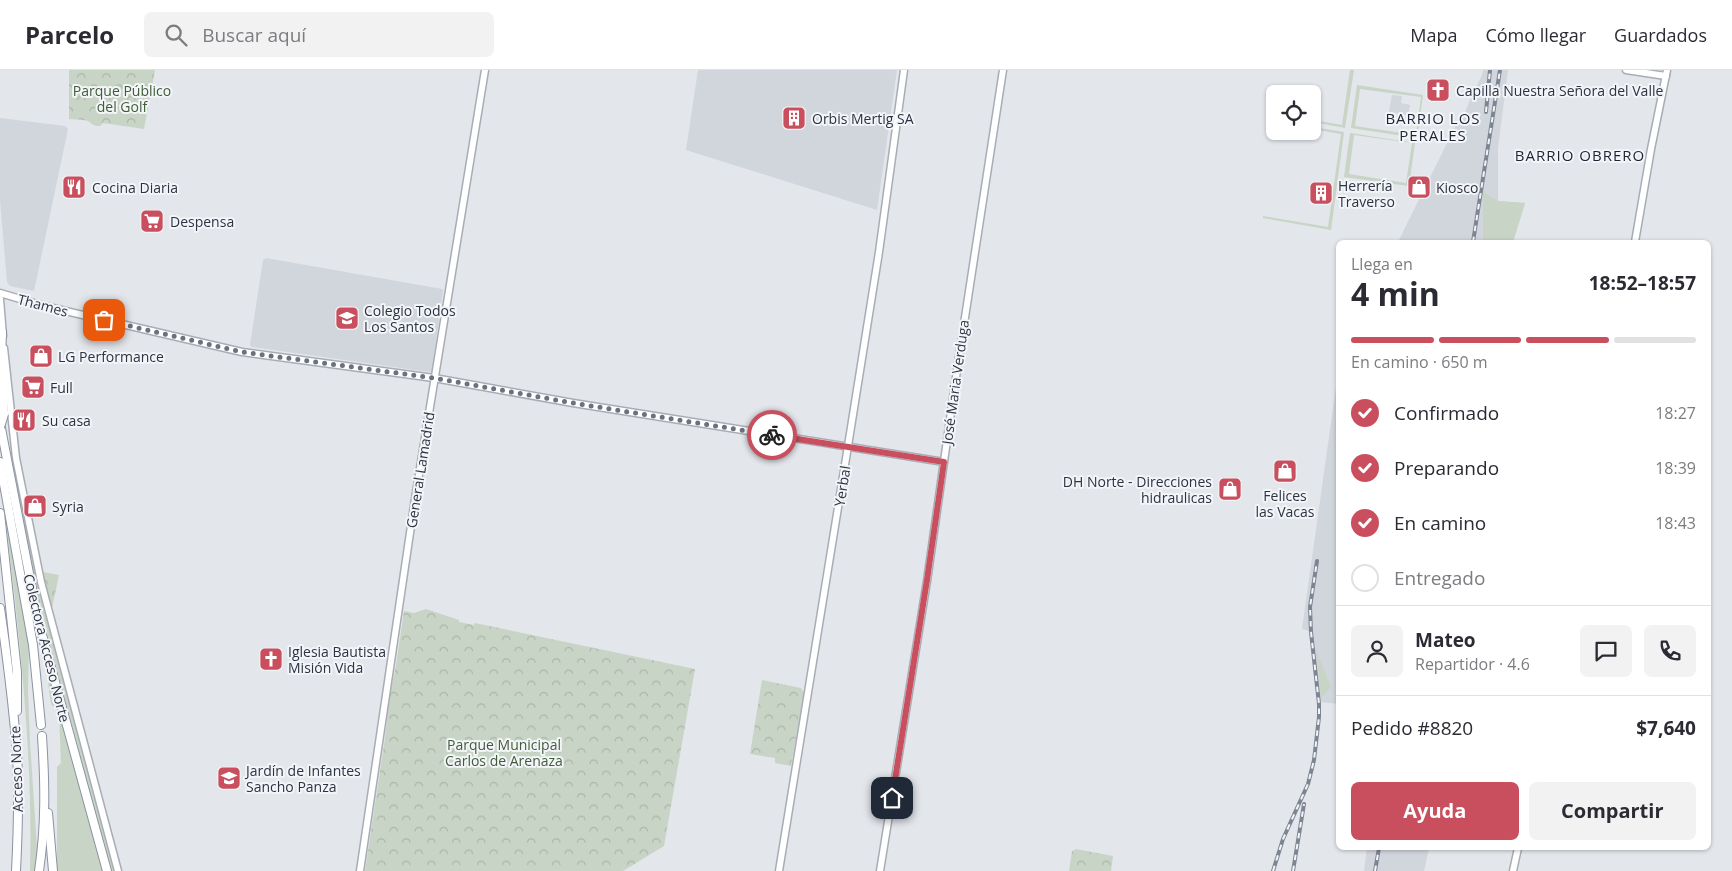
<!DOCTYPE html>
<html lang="es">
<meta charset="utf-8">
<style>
:root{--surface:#fff;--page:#f2f2f3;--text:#2b2b33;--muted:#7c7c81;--line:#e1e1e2;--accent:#c94f5e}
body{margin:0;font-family:"Open Sans",sans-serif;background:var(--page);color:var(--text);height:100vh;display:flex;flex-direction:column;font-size:19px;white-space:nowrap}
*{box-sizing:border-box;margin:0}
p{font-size:16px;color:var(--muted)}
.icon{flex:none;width:28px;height:28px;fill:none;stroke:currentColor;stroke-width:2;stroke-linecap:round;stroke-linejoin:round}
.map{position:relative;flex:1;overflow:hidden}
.side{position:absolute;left:1336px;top:170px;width:375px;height:610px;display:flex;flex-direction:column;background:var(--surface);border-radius:8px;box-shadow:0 1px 4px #0004}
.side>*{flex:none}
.buttons{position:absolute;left:1266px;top:15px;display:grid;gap:10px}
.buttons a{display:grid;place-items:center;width:55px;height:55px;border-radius:8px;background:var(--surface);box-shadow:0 1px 4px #0004;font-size:25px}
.pin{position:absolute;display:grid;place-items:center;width:42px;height:42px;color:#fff;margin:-21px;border-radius:10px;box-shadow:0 2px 8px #0006}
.courier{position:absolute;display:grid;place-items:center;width:50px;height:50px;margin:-25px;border:4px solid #c94f5e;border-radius:50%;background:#fff;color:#222;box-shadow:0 1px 6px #0007}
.overview em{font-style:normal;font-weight:700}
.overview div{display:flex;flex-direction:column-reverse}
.overview{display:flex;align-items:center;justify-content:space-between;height:85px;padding:0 15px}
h1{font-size:32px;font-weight:700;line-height:38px}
.bar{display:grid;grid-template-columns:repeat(4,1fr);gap:8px 5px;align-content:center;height:60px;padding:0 15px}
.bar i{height:6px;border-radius:4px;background:var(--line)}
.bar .current{background:var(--accent)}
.bar p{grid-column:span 4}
.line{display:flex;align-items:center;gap:12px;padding:0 15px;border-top:1px solid var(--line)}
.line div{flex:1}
.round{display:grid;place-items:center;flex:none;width:52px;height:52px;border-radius:8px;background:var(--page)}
ol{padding:0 15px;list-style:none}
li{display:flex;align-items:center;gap:15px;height:55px}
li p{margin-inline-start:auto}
li .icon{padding:5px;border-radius:50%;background:var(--accent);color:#fff;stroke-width:4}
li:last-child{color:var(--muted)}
li i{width:28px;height:28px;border:2px solid var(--line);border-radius:50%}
.action{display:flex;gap:10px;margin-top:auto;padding:10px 15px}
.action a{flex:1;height:58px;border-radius:8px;background:var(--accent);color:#fff;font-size:20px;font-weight:700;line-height:58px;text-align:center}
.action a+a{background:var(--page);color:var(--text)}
header{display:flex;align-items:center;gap:30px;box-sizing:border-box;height:70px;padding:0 25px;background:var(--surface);border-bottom:1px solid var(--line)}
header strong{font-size:24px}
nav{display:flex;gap:28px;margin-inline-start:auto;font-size:18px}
.search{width:350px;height:45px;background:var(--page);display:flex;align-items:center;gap:12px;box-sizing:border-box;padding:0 18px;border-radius:8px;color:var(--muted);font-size:19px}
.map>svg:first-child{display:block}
</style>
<header>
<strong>Parcelo</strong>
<div class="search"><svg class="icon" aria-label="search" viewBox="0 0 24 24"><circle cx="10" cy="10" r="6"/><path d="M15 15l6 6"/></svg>Buscar aquí</div>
<nav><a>Mapa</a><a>Cómo llegar</a><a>Guardados</a></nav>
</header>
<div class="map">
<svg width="1732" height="801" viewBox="0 0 1732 801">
<defs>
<pattern id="forest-crowns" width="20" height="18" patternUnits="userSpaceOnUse" patternTransform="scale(1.25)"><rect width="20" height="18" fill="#c8d4c5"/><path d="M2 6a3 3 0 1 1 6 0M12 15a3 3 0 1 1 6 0" fill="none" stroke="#acb6aa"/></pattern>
</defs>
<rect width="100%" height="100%" fill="#e3e6eb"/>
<!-- built -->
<g fill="#d1d5dc">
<polygon points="698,0 897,0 877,140 686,80"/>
<polygon points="1483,0 1508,0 1498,78 1498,131 1525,133 1513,172 1398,172 1460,47 1464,46 1469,32 1482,5"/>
<polygon points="1392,25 1402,26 1401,33 1410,35 1408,45 1389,42"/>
<polygon points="0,48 65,56 68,59 34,221 10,216 7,212 0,130"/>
<polygon points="266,188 442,219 443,221 432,300 430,302 252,277 250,275 263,190"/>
<polygon points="1339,296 1339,634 1320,632 1309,561 1302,559"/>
<polygon points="1367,778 1429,778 1424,801 1364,801"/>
</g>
<!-- grass -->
<g fill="#c8d4c5" fill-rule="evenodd">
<polygon points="1350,0 1354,0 1345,58 1313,52 1313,50 1342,55"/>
<path d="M1357 15 1423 25 1417 68 1351 58ZM1360 19 1421 27 1416 65 1355 56Z"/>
<polygon points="1313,57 1344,62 1331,160 1263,148 1263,146 1328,157 1341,64 1313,59"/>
<path d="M1350 63 1415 73 1409 116 1344 107ZM1354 65 1412 73 1406 113 1349 104Z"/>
<polygon points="1483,122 1498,131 1525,133 1513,172 1483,172"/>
<polygon points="13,391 40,525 116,801 111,801 37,524 19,437"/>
<path d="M4 437 6 438 29 573 28 621 30 672 38 793 36 801H30C33 679 19 559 4 437Z"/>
<polygon points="1316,580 1331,617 1321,628"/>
<polygon points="46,598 53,621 103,801 57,801 57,697 61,693 59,643 51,634"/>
</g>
<!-- forest -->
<g fill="url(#forest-crowns)">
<path d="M69 0H155L144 59 103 53 100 56C94 56 92 54 88 51 83 49 74 50 69 49Z"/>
<polygon points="43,502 59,505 52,538 50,537"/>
<polygon points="426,539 459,550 459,552 474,555 475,553 695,599 664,776 623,801 365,801 385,668 389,629 396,595 404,541 414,543"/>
<polygon points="762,610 801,618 804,623 791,696 775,693 775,688 750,684"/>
<polygon points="1076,779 1113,786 1111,801 1069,801 1072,781"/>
</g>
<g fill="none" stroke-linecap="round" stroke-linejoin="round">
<!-- secondary casing -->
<g stroke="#a8adb5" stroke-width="9">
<g id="secondary">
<polyline points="1626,0 1666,6"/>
<polyline points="1635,172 1651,79 1667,0"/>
<polyline points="0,223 44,236 242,282 434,308 573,333 944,392"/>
<polyline points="0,229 3,266"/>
<polyline points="4,278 16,388 41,512 118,801"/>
<polyline points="360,801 415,429 485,0"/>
<polyline points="779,801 848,376 879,182 904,0"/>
<polyline points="880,801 927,511 958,293 1003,0"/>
<polyline points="1513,801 1518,778"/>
</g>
</g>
<!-- highway casing -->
<g stroke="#8b93a1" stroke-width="10">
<g id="highway">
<polyline points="2,262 1,288 4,344"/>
<polyline points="0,353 38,550 107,801"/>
<polyline points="0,392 33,575 41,655"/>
<polyline points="0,443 17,602 17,641"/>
<path d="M0 538C7 586 13 634 17 682 19 722 18 762 16 801"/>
<polyline points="48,743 53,801"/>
<path d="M39 801C46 754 45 713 42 666"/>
</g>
</g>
<!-- secondary -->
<use href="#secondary" stroke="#fff" stroke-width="6"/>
<!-- highway -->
<use href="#highway" stroke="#fff" stroke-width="8"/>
<!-- rail casing -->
<g stroke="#7d8593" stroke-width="4">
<g id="rail">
<polyline points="1486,42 1490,0"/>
<polyline points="1473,172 1500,0"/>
<polyline points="1273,801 1283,769 1308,714 1314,690 1319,647 1319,634 1311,562 1310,537 1317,491"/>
<polyline points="1293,801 1304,734"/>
<polyline points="1375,801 1379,778"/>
</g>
</g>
<!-- rail -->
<use href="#rail" stroke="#f3f5f8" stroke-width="2" stroke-dasharray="5.5" stroke-linecap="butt"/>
<!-- highway-bridge casing -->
<g stroke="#8b93a1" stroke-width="10" stroke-linecap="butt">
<polyline id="highway-bridge" points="0,357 4,344"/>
</g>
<!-- highway-bridge -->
<use href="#highway-bridge" stroke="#fff" stroke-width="8"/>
</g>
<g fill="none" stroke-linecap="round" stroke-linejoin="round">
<!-- done -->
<polyline stroke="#6c727d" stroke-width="5" stroke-dasharray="0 9" points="104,250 242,282 434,308 573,333 772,365"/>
<!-- route -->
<polyline stroke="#c94f5e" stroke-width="6" points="772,365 944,392 927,510 892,728"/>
</g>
<!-- icons -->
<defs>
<g id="church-square" transform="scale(1.25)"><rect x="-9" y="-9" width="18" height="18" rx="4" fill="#c94f5e" stroke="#f3f5f8"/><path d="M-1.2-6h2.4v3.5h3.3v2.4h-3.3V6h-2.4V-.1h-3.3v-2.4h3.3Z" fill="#fff"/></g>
<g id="building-square" transform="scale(1.25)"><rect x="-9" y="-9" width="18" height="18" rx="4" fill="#c94f5e" stroke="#f3f5f8"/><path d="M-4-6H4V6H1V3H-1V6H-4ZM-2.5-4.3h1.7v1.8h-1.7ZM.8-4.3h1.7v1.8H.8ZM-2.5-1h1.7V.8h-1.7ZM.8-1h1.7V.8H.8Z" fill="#fff"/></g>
<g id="restaurant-square" transform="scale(1.25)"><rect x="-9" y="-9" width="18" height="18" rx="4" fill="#c94f5e" stroke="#f3f5f8"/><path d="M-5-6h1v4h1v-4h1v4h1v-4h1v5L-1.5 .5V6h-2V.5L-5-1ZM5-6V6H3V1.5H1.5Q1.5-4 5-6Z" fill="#fff"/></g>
<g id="shop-square" transform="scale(1.25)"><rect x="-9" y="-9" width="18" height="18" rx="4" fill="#c94f5e" stroke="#f3f5f8"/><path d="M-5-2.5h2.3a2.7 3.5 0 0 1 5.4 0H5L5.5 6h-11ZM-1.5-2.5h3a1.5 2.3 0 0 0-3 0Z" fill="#fff"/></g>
<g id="supermarket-square" transform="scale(1.25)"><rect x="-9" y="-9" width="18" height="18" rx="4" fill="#c94f5e" stroke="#f3f5f8"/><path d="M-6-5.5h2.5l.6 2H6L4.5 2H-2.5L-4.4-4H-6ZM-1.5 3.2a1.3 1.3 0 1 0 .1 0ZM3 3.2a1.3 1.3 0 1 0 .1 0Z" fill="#fff"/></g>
<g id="school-square" transform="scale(1.25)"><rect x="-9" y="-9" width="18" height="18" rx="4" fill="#c94f5e" stroke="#f3f5f8"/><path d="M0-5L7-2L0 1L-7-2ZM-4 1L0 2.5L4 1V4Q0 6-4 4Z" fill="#fff"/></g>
</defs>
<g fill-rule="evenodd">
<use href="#church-square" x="1438" y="20"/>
<use href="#building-square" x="794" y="48"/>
<use href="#restaurant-square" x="74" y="117"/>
<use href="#shop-square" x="1419" y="117"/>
<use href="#building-square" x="1321" y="123"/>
<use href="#supermarket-square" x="152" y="151"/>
<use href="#school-square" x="347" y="248"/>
<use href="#shop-square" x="41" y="286"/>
<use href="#supermarket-square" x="33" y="317"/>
<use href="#restaurant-square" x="24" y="350"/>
<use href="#shop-square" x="1285" y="401"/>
<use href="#shop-square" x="1230" y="419"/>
<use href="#shop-square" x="35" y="436"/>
<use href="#church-square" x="271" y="589"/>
<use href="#school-square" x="229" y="708"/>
</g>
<g text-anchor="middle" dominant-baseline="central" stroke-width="4" stroke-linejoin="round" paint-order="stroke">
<!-- park labels -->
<g font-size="14" fill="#3f5d39" stroke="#f3f5f8">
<text x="122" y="20">Parque Público<tspan x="122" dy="16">del Golf</tspan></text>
<text x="504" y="674">Parque Municipal<tspan x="504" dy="16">Carlos de Arenaza</tspan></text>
</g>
<!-- poi labels -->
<g font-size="14" fill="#2c3342" stroke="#f3f5f8" text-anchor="start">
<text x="1456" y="20">Capilla Nuestra Señora del Valle</text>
<text x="812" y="48">Orbis Mertig SA</text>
<text x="1338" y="115">Herrería<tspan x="1338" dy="16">Traverso</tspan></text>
<text x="92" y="117">Cocina Diaria</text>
<text x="1436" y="117">Kiosco</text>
<text x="170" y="151">Despensa</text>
<text x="364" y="240">Colegio Todos<tspan x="364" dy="16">Los Santos</tspan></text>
<text x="58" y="286">LG Performance</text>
<text x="50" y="317">Full</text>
<text x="42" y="350">Su casa</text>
<text x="1212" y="411" text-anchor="end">DH Norte - Direcciones<tspan x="1212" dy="16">hidraulicas</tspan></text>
<text x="1285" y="425" text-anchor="middle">Felices<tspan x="1285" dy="16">las Vacas</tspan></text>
<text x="52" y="436">Syria</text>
<text x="288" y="581">Iglesia Bautista<tspan x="288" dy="16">Misión Vida</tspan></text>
<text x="246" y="700">Jardín de Infantes<tspan x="246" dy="16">Sancho Panza</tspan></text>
</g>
<!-- street labels -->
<g font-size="14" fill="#2c3342" stroke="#f3f5f8">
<text transform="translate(43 235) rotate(15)">Thames</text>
<text transform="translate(955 312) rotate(-82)">José Maria Verduga</text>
<text transform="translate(420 400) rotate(-81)">General Lamadrid</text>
<text transform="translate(842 416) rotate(-81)">Yerbal</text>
<text transform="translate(47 578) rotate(76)">Colectora Acceso Norte</text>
<text transform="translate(16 699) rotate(-92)">Acceso Norte</text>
</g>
<!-- neighbourhood labels -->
<g font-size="15" letter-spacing="1" fill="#1e2433" stroke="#f3f5f8">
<text x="1433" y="48">BARRIO LOS<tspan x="1433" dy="17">PERALES</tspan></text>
<text x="1580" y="85">BARRIO OBRERO</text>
</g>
</g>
</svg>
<div class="buttons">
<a><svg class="icon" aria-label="locate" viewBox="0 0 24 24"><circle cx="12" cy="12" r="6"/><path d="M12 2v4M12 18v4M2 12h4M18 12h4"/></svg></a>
</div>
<div class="pin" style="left:104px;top:250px;background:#ea580c"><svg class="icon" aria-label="bag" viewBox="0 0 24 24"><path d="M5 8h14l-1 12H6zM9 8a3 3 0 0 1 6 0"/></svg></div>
<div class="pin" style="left:892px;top:728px;background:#1f2937"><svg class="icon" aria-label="home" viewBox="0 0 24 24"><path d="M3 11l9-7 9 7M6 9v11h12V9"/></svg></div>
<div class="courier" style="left:772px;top:365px"><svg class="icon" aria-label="bike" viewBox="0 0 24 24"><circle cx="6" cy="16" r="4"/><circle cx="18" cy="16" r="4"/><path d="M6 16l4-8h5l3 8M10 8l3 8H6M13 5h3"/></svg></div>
<section class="side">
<div class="overview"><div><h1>4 min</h1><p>Llega en</p></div><em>18:52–18:57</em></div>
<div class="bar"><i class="current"></i><i class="current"></i><i class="current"></i><i></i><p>En camino · 650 m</p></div>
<ol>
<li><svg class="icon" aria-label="check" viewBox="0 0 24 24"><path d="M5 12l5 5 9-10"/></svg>Confirmado<p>18:27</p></li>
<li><svg class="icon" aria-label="check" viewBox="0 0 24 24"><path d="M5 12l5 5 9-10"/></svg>Preparando<p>18:39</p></li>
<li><svg class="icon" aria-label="check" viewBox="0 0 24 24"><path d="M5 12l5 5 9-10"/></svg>En camino<p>18:43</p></li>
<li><i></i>Entregado</li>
</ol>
<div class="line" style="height:90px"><a class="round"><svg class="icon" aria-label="person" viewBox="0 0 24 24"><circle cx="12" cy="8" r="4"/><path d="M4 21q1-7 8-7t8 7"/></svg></a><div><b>Mateo</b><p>Repartidor · 4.6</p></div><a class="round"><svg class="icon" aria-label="chat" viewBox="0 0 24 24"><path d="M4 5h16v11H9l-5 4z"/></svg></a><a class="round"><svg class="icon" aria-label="phone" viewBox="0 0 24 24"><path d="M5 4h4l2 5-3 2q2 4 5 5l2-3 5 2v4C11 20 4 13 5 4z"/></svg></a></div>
<div class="line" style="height:65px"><div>Pedido #8820</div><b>$7,640</b></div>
<div class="action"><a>Ayuda</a><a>Compartir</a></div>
</section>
</div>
